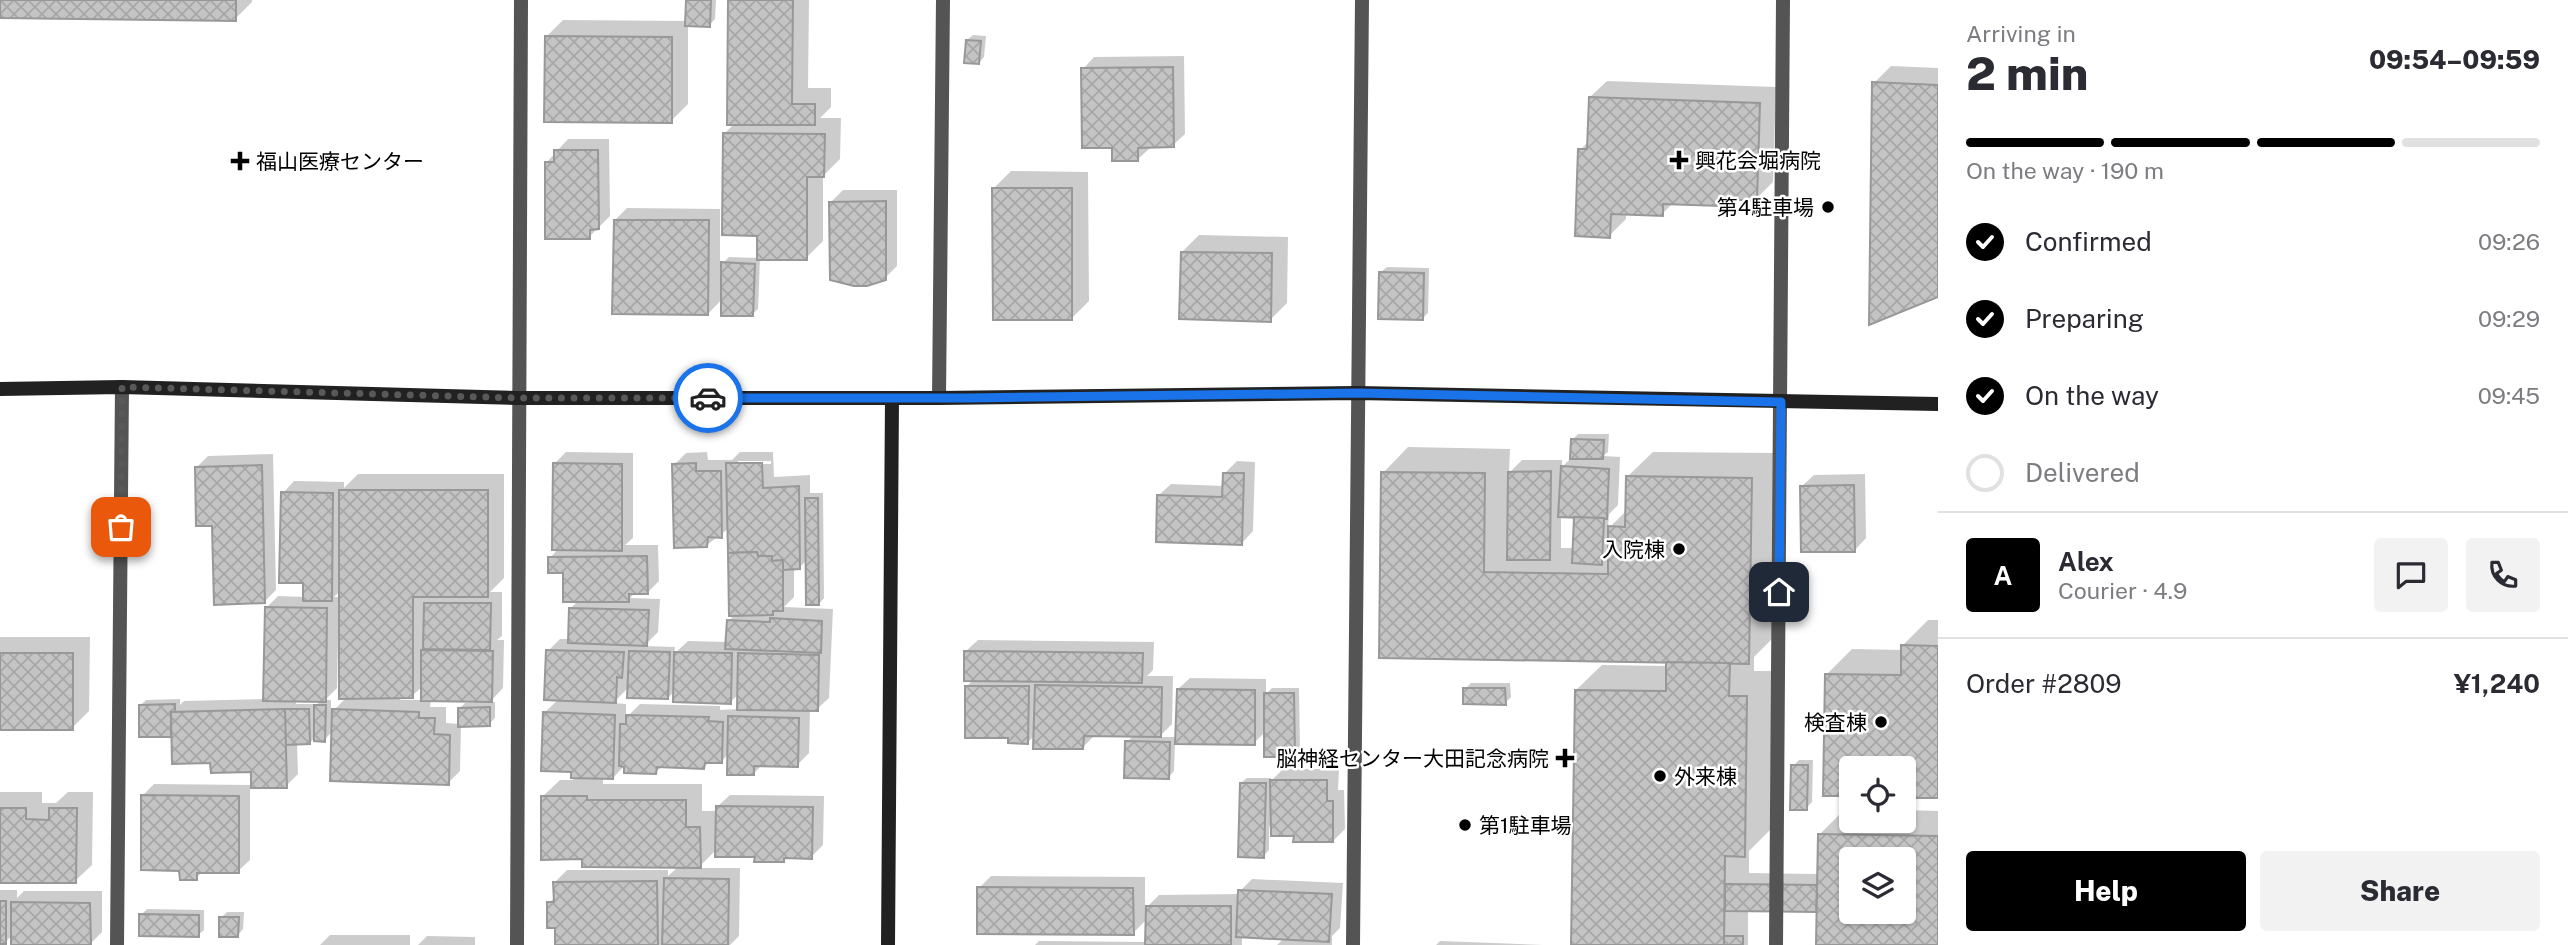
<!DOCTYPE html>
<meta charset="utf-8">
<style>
:root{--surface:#fff;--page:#f2f2f3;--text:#2b2b33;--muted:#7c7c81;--line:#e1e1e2;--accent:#000}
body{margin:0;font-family:"Public Sans","Noto Sans JP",sans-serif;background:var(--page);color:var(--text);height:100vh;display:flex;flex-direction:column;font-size:26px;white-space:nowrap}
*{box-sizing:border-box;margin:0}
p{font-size:23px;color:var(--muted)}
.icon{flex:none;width:38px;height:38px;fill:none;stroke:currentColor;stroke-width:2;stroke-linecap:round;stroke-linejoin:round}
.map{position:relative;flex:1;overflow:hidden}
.side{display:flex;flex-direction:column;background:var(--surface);width:630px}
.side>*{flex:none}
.controls{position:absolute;left:1839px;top:756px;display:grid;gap:14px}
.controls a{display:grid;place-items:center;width:77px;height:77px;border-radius:7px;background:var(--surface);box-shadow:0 2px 5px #0004;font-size:35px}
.pin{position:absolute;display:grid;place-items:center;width:60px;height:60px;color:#fff;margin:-30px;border-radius:14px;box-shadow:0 4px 10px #0006}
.courier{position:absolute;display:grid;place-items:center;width:70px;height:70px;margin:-35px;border:5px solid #1a73e8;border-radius:50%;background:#fff;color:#222;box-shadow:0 2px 9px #0007}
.overview em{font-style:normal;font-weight:800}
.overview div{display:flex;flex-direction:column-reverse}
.overview{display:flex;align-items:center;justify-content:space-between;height:119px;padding:0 28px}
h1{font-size:46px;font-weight:800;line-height:52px}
.bar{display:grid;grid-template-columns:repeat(4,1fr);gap:10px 7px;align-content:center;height:84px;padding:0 28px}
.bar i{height:9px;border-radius:5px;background:var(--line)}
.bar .current{background:var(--accent)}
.bar p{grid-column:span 4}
.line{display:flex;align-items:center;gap:18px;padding:0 28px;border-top:2px solid var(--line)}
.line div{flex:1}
.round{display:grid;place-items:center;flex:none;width:74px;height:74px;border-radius:7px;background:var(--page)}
ol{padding:0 28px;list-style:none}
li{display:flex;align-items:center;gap:21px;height:77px}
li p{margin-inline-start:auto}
li .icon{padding:7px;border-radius:50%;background:var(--accent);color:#fff;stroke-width:4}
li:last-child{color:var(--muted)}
li i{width:38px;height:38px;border:4px solid var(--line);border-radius:50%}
.cta{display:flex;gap:14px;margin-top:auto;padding:14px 28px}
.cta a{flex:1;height:80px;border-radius:7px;background:var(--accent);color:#fff;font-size:28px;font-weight:800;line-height:80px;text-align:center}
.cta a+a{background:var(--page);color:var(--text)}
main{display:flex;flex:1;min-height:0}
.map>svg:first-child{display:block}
</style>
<main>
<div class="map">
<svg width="1938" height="945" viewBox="0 0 1938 945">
<defs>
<pattern id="building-cross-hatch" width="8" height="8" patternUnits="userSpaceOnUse" patternTransform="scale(1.75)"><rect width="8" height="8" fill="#c4c4c4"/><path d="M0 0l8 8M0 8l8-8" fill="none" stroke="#a7a7a7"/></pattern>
</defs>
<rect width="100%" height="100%" fill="#fff"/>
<!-- shadow -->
<g fill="#0003" fill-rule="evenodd">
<polygon points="0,0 252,0 252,2 235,19 0,16"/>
<polygon points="688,0 716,0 715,19 709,25 688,24 688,104 671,121 546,37 563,20 687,21"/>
<polygon points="730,0 809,0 808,88 831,88 831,107 820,118 841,118 840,159 823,176 823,241 806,258 760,258 758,309 752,314 723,298 708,314 615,220 627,208 720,209 720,279 723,279 723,263 729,257 759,258 759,234 724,134 735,123"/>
<polygon points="973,35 986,36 984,57 979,63 967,40"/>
<polygon points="1184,56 1185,134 1173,145 1150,148 1138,159 1113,146 1083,69 1094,57"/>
<polygon points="1891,66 1938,68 1938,295 1874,83"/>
<polygon points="1607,81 1776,87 1773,182 1756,199 1726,198 1719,205 1673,203 1662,214 1626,213 1626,219 1609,236 1580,150 1589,141 1590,97"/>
<polygon points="568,139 609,139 610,216 589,237 546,163"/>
<polygon points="1011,171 1088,172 1089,301 1072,318 994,188"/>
<polygon points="843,190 897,190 897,266 885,278 831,202"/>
<polygon points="1199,235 1288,237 1287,303 1270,320 1182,252"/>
<polygon points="1387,267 1429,268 1428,313 1422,319 1381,272"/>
<path d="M1578 434H1609L1608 452 1603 456 1620 457 1618 505 1609 514 1608 529 1627 510V477L1653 452 1776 453 1774 637 1754 657V671H1772L1770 830 1749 851V873L1819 874 1820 834 1845 809H1852V821H1904V810L1938 811V945H1818V908L1816 911 1748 910V945H1573L1576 690 1602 665 1668 666V660L1380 656 1383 473 1408 447 1510 449 1509 473 1522 460H1562V467L1572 457 1573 439ZM1561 515 1576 516 1574 548H1561ZM1852 859H1904V912H1852Z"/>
<path d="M566 452 633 453V538L625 545H658L659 581 647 593H635L630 598 660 599 658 632 644 646 675 647 674 654 688 641 727 642 729 621 735 614 729 528 707 545 674 465 686 453 707 452 708 460H732L740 452H773L774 477 810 475V493H823L824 598 819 604 807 560 799 568H794V597L784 607 833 609 829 698 817 709H810L809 753 797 765 763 764 754 773 729 753 722 761H710L704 767 662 766 656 772 626 764 613 778 603 777V784H702V811H718V806L730 795 824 796 823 845 811 857 788 856 783 860 717 849 698 868H740L739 936 730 945H737H557V926L549 903 556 896 555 882 567 870H668V876L679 866 584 857 543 796 560 780H573V770L544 713 559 699 548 651 560 639H570L571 608 579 600 565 572 550 558 559 548 554 464ZM738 461H771V464H738ZM629 687 668 698 675 690 730 702 739 694 738 709 720 710V706L640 704 626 718V704L613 703Z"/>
<polygon points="273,454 276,590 264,602 214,524 196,468 208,456"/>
<polygon points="1237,461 1255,462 1253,531 1242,543 1159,495 1171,484 1224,486 1225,473"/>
<path d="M358 474H504V578L490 592H502V636L497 640H504L503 688 489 703 495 702V718L489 724 461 725 460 771 448 783 333 731 324 740 315 737 310 743H297L298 774 286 786H250V860L238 871H203L196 878 181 869 142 796 154 784 253 785V771L212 761 173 733 171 735 140 706 146 700 180 699V705L184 701 265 699 266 608 278 596 305 597V582L283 493 294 481 344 482V488ZM341 590V597H334ZM338 640H341L347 697 331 713V700H325L337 688ZM423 686V700H400V696H412ZM296 699 322 700 314 707V704H296ZM431 699 474 700V703H465L459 709 460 724 446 723V707H430Z"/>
<polygon points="1865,474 1866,538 1855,550 1802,486 1814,475"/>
<polygon points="1928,620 1938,620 1938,797 1904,796 1904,768 1852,768 1827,674 1852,649 1903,650 1903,645"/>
<polygon points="0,637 90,637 89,711 72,728 0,728"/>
<polygon points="978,640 1154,642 1153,670 1147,676 1173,676 1172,724 1159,737 1177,737 1178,689 1190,678 1266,679 1266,694 1272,688 1299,688 1300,749 1294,755 1266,731 1254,743 1175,742 1174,771 1169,777 1127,742 1134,735 1094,736 1082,748 1036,734 1028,742 1010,737 967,686 974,679 966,651"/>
<polygon points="1471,683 1510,683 1511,697 1505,703 1465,689"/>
<polygon points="1799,760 1813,760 1812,802 1806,808 1793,766"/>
<polygon points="1283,769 1339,769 1338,790 1344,790 1345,829 1333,841 1295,834 1269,826 1269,850 1263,856 1241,783 1247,778 1271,778 1270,782"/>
<polygon points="0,792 42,792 42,803 56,803 68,792 93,792 92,865 75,881 0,881"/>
<polygon points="991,876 1145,877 1145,909 1159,895 1240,894 1240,891 1252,879 1343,883 1340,928 1332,936 1332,945 1277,945 1284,938 1242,936 1242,945 1035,945 1039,941 1147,942 1147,919 1133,933 979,888"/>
<polygon points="0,890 17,890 17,898 24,891 102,891 102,932 90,944 13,945 13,935 5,942 0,942"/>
<polygon points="147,909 204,910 204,930 198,935 141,915"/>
<polygon points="227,912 244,912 243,929 238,935 221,918"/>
<polygon points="330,935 410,935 410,945 320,945"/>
<polygon points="427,936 475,937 475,945 418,945"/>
<polygon points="1440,941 1543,945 1436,945"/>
</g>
<!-- building -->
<g fill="url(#building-cross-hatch)" stroke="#989898" stroke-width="2" fill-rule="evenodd">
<polygon points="0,0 236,0 236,21 0,18"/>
<polygon points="686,0 711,0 710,27 685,26"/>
<polygon points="728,0 793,0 792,104 815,104 815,125 727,125"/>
<polygon points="545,36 672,37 672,123 544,122"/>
<polygon points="966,40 981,41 979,64 964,63"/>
<polygon points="1173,67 1174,147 1138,148 1138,161 1112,161 1112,148 1082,148 1081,68"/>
<polygon points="1872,82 1938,85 1938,297 1869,325"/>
<polygon points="1589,97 1760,103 1757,201 1720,199 1720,206 1663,204 1663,216 1611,214 1610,238 1575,236 1578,149 1587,149"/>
<polygon points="723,133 825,134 824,177 807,177 807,260 757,260 757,236 722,235"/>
<polygon points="554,150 598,150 599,229 590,230 590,239 545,239 545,162 554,162"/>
<polygon points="992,188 1072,188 1072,320 993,320"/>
<polygon points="886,201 886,280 867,286 854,286 830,280 829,202"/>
<polygon points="614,220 709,220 708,315 612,314"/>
<polygon points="1181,252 1272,253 1271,322 1179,319"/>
<polygon points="721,262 755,264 753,316 721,316"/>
<polygon points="1379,272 1424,273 1423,320 1378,319"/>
<polygon points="1571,439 1604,440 1603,459 1570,459"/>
<polygon points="553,463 622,464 622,551 552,550"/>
<polygon points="696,463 696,471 721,471 722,538 708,537 707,547 674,548 672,464"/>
<polygon points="726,463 762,463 763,488 799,486 800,569 783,570 783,560 772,561 772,556 758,556 757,552 728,553"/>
<polygon points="262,465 265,603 214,605 212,526 196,526 195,467"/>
<polygon points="1561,466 1609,469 1607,519 1558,517"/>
<polygon points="1551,471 1550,560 1507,560 1508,472"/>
<polygon points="1381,472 1485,473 1484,572 1608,574 1608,526 1625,527 1626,476 1752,478 1749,664 1379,658"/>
<polygon points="1223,473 1244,473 1242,545 1156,542 1157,495 1222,497"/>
<polygon points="1854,485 1855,552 1801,552 1800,486"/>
<polygon points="339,490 488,490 488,597 413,597 413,698 339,699"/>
<polygon points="281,492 333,493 332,601 303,601 303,583 279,583"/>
<polygon points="805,498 818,498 819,605 806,605"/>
<polygon points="1574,517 1604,518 1602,565 1572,563"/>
<polygon points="757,552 758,556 772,556 772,561 783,560 783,611 773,611 773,615 729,616 728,553"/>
<polygon points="647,556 648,594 629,594 629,602 563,602 563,573 548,573 548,557"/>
<polygon points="424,603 491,603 490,650 423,649"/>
<polygon points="265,607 327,608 326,702 263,701"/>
<polygon points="569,608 649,610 647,646 568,643"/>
<polygon points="770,618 822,621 821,653 725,649 727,620 770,622"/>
<polygon points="1901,645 1938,646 1938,798 1904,798 1904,768 1852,768 1852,796 1823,796 1825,674 1901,675"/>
<polygon points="421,650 493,651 492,702 421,701"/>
<polygon points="546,650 624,652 622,678 617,677 616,703 544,700"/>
<polygon points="629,651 670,652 668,699 627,698"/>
<polygon points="964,651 1143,653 1142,683 964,681"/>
<polygon points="674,652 732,653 731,704 673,702"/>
<rect x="0" y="653" width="73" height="77"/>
<polygon points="738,653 819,655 818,711 737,710"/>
<polygon points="1666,662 1730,663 1729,696 1747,696 1745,857 1725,856 1724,945 1571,945 1575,690 1666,691"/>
<polygon points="1035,685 1162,687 1161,737 1084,736 1083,749 1033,749"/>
<polygon points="965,686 1029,686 1028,744 1008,743 1008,738 965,738"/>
<polygon points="1463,688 1505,688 1506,705 1463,704"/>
<polygon points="1177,689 1255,690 1255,745 1175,744"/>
<polygon points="1264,693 1294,693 1295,757 1264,757"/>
<polygon points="175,704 175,712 171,712 171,737 139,737 139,705"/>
<polygon points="314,705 326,705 325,742 314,741"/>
<polygon points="490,707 490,726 458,727 458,708"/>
<polygon points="285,709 309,709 310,744 285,745"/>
<polygon points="285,709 287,788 251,788 251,772 211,773 210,763 172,764 171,712"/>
<polygon points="332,709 419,712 419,718 435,718 434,734 450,735 449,785 330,781"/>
<polygon points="543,712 615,715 613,779 571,778 571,772 541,771"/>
<polygon points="626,715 709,717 708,721 723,722 722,763 705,763 704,769 657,767 656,774 624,773 624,767 619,766 620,724 626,724"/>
<polygon points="728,716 799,718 798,767 754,766 754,775 727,775"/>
<polygon points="1125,741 1170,742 1169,779 1124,778"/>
<polygon points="1791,765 1808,765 1807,810 1790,810"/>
<polygon points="1270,780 1327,780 1327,801 1333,801 1333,842 1293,842 1294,836 1271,836"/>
<polygon points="1240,783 1266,783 1264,858 1238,857"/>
<polygon points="141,795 239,796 239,873 197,873 197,880 180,880 179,871 141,870"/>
<polygon points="541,796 587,796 587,800 686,800 686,827 700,827 701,868 582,867 582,859 541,860"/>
<polygon points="716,806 813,807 812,859 784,858 784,862 754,862 755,857 715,857"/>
<polygon points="0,808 26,808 26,819 49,820 49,808 77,808 76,883 0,883"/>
<path d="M1818 834 1938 836V945H1816ZM1852 859H1904V912H1852Z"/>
<polygon points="664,878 729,879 728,945 662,945"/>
<polygon points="657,881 658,945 555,945 555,928 547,928 547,902 554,902 553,882"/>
<polygon points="1725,884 1817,885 1816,912 1725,911"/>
<polygon points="977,887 1133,888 1134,935 977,934"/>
<polygon points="1238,890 1332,894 1329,942 1236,937"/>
<rect x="0" y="901" width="6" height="43"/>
<polygon points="11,902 90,903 91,945 11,945"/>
<polygon points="1146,906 1231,906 1231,945 1145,945"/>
<polygon points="139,914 199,915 199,937 139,936"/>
<polygon points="219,917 239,917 238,937 219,937"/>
<rect x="1724" y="936" width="19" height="9"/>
</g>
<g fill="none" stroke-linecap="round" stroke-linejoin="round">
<!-- street -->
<g stroke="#545454" stroke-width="14">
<polyline points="939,398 943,0"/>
<polyline points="117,945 122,387"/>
<polyline points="517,945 521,0"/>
<polyline points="1353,945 1362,0"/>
<polyline points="1776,945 1783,0"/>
</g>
<!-- secondary -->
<g stroke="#212121" stroke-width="14">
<polyline points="0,389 122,387 518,398 939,398 1358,393 1938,404"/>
<polyline points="888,945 892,398"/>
</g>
</g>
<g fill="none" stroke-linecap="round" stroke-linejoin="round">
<!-- done -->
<polyline stroke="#595959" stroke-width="7" stroke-dasharray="0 12.6" points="121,527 122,387 518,398 708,398"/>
<!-- route -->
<polyline stroke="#1a73e8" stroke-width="9" points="708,398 967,398 1358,393 1781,402 1779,592"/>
</g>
<!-- markers -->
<g fill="#000" stroke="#fff" stroke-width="2.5">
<path d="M1675.5 149.5h7v7h7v7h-7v7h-7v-7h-7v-7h7z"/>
<path d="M236.5 150.5h7v7h7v7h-7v7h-7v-7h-7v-7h7z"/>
<circle cx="1828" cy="207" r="7"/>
<circle cx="1679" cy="549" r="7"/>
<circle cx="1881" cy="722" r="7"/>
<path d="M1561.5 747.5h7v7h7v7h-7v7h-7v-7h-7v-7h7z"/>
<circle cx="1660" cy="776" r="7"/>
<circle cx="1465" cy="825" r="7"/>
</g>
<g text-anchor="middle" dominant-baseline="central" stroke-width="5" stroke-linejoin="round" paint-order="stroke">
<!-- poi labels -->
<g font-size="21" fill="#000" stroke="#fff" text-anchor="start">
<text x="1695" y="160">興花会堀病院</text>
<text x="256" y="161">福山医療センター</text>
<text x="1814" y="207" text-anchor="end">第4駐車場</text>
<text x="1665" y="549" text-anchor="end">入院棟</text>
<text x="1867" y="722" text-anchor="end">検査棟</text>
<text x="1549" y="758" text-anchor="end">脳神経センター大田記念病院</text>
<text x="1674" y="776">外来棟</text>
<text x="1479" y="825">第1駐車場</text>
</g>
</g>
</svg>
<div class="controls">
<a><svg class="icon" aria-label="locate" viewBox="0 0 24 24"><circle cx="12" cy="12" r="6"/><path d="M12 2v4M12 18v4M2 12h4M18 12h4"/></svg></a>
<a><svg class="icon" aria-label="layers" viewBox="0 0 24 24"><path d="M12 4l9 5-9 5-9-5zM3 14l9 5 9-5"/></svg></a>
</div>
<div class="pin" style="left:121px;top:527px;background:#ea580c"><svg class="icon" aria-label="bag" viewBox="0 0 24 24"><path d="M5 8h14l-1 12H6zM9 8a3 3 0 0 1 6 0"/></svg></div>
<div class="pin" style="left:1779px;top:592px;background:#1f2937"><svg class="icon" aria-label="home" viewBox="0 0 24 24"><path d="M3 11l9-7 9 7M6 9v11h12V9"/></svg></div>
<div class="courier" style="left:708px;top:398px"><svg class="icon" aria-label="car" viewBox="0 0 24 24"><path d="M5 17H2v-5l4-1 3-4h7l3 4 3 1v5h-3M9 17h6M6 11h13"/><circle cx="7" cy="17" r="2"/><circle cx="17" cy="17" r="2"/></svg></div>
</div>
<section class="side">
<div class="overview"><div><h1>2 min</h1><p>Arriving in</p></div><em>09:54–09:59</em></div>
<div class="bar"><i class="current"></i><i class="current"></i><i class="current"></i><i></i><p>On the way · 190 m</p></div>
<ol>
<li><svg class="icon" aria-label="check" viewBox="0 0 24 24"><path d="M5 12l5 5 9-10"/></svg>Confirmed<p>09:26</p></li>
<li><svg class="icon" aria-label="check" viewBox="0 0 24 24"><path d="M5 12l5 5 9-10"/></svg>Preparing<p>09:29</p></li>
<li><svg class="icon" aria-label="check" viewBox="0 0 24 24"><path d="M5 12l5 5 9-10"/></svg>On the way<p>09:45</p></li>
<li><i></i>Delivered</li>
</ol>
<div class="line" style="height:126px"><b class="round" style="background:var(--accent);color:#fff">A</b><div><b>Alex</b><p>Courier · 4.9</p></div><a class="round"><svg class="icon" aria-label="chat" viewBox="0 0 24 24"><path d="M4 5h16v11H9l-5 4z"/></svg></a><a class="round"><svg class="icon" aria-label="phone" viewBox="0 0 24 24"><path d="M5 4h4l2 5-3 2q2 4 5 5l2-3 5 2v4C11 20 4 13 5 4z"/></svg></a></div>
<div class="line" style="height:91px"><div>Order #2809</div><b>¥1,240</b></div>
<div class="cta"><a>Help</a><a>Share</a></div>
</section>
</main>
